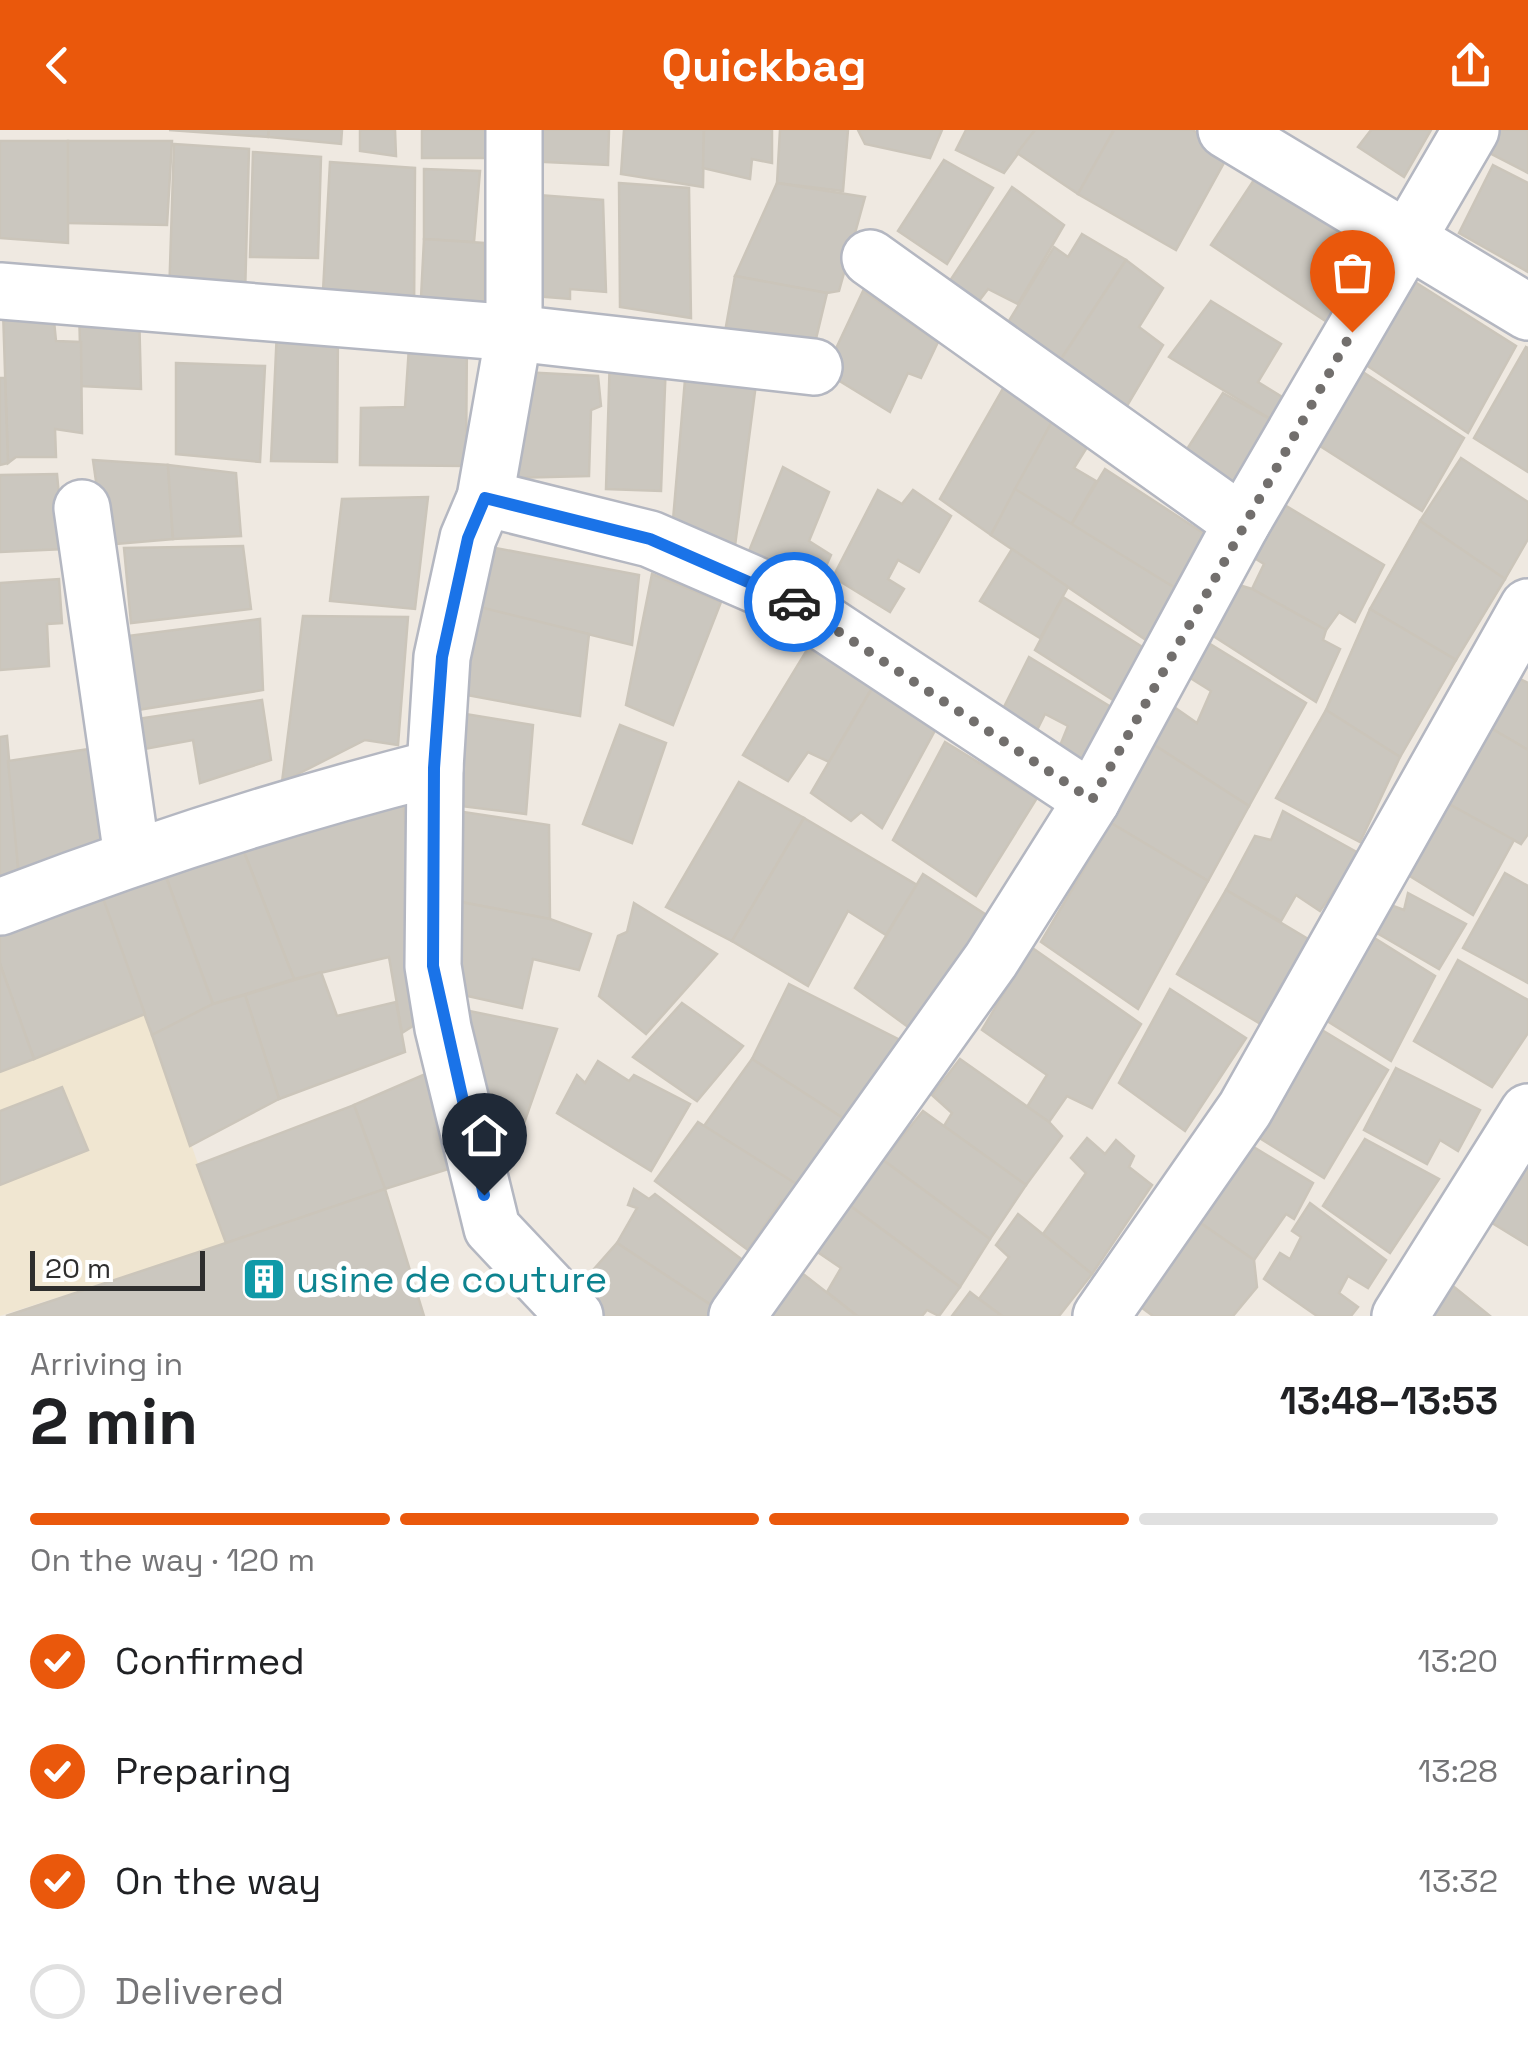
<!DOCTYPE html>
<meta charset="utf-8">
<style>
:root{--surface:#fff;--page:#f2f2f2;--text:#202124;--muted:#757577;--line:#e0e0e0;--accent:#ea580c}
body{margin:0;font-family:"Space Grotesk",sans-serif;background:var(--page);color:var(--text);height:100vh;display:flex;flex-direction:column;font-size:38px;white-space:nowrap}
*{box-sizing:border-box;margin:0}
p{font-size:32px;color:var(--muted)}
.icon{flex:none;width:55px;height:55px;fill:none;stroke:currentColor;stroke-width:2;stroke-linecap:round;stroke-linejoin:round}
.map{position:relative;height:1186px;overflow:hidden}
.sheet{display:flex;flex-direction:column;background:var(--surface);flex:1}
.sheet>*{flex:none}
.scale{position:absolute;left:30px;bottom:25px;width:175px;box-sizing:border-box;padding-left:10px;border:5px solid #2e2e2e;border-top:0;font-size:28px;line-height:35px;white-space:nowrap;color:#2e2e2e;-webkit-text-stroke:8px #fff;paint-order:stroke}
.pin{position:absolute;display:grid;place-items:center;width:85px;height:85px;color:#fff;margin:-102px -42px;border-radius:50% 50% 50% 0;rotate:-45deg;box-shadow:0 0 10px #0007}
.pin .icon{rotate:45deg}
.courier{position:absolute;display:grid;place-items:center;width:100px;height:100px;margin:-50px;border:8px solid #1a73e8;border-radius:50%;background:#fff;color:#222;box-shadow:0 2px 12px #0007}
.overview em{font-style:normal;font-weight:700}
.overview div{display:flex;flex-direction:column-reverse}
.overview{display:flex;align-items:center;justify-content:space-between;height:170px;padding:0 30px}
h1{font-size:65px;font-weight:700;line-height:75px}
.bar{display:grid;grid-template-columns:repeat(4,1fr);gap:15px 10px;align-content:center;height:120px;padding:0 30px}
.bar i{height:12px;border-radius:8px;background:var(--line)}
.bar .active{background:var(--accent)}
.bar p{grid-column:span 4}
ol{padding:0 30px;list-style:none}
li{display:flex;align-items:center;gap:30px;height:110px}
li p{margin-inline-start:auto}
li .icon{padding:10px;border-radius:50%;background:var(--accent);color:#fff;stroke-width:4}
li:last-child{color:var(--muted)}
li i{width:55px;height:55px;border:5px solid var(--line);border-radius:50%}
header{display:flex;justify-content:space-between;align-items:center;height:130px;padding:0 30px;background:var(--accent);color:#fff;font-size:45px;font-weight:700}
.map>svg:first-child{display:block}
</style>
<header><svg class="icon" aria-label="back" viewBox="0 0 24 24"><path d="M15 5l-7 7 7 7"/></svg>Quickbag<svg class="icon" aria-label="share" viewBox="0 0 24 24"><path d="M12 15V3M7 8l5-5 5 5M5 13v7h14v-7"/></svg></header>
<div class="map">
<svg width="1528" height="1186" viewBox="0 0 1528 1186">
<rect width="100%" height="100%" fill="#efe9e1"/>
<!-- education -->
<polygon fill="#f0e6d1" points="145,884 226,1113 0,1186 0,942"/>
<!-- building -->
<g fill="#cbc7bf" stroke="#cbc5ba" stroke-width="2.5">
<polygon points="169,0 269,0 268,7"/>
<polygon points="269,0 342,0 341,14 268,7"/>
<polygon points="360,0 395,0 396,26 360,21"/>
<rect x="422" y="0" width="69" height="28"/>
<polygon points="527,0 609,0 608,35 525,31"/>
<polygon points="624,0 704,0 703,57 621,44"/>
<polygon points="704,0 772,0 772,33 752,29 750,49 703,38"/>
<polygon points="780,0 848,0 843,61 777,53"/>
<polygon points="858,0 942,0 930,28 865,14"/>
<polygon points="966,0 1035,0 1004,43 956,20"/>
<polygon points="1035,0 1114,0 1078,64 1017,23"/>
<polygon points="1114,0 1192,0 1231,20 1176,120 1078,64"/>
<polygon points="1371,0 1431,0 1404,47 1358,17"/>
<polygon points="1481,0 1528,0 1528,43 1472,14"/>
<polygon points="0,11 68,11 68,113 0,108"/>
<polygon points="68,11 172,11 167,95 68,93"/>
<polygon points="174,14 249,19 245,165 169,167"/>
<polygon points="253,22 321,27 318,128 250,127"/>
<polygon points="944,30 993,58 947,134 898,101"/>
<polygon points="330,32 415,38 414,187 322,180"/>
<polygon points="1493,35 1528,53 1528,142 1459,103"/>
<polygon points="424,39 480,41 474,112 424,109"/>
<polygon points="1260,41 1381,105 1327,192 1211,115"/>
<polygon points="619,53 689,58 691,188 620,177"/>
<polygon points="777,53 865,67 839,161 827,163 735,146"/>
<polygon points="1012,57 1064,95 1018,174 988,159 966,188 938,169"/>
<polygon points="525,64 603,70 606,162 570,159 570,169 522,165"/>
<polygon points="1082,104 1126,130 1050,246 998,209 1054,117 1068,127"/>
<polygon points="424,109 484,113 484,191 420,188"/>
<polygon points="1126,130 1163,158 1139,197 1163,215 1118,291 1050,246"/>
<polygon points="735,146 827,163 814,217 725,202"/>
<polygon points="1407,147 1516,216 1468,303 1357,229"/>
<polygon points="863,161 938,212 921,248 908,243 890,282 825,242"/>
<polygon points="1211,171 1281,214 1258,252 1295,275 1282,296 1169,227"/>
<polygon points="79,176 139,180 141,259 81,256"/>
<polygon points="3,180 53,181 56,211 81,212 82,303 55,299 56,327 16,327 8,333"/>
<polygon points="277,200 338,200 337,332 271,331"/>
<polygon points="410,202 467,204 466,336 360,335 361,278 405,277"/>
<polygon points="1526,217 1528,218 1528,342 1474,308"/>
<polygon points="610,224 666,231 661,361 606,359"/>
<polygon points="176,233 265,236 260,332 176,324"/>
<polygon points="1349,233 1464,308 1422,381 1306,307"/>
<polygon points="686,238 757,246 735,416 673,390"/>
<polygon points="522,242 598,246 601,276 591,280 589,346 511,348"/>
<polygon points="0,248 5,248 8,333 0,335"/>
<polygon points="1005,255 1054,288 991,405 940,369"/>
<polygon points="1223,263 1282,296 1232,377 1175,338"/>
<polygon points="1054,288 1089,314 1074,338 1096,351 1071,395 1015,359"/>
<polygon points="1461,328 1528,372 1528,409 1505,449 1420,391"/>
<polygon points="93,330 168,335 173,409 105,415"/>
<polygon points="168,335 236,343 241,406 173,409"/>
<polygon points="783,337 829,362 809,411 831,425 809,474 743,436"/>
<polygon points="1105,339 1211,408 1175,458 1071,395"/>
<polygon points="57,344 64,419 0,422 0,345"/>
<polygon points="1015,359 1175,458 1152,514 991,405"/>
<polygon points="878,360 902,374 913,360 951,386 919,442 898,430 888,449 904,459 890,482 833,447"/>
<polygon points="428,367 415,479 330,471 342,369"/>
<polygon points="1273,368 1384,435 1355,492 1339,482 1326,500 1252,459 1264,434 1240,419"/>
<polygon points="1420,391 1505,449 1456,530 1370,479"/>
<polygon points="243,416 251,479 131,493 124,418"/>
<polygon points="490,417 639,445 632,515 473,476"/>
<polygon points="1012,419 1068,457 1040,508 980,471"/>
<polygon points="652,444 721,472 673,595 626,575"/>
<polygon points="59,449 62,493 47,494 49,536 0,540 0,453"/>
<polygon points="1229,452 1252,459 1326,500 1323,510 1340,519 1316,572 1204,500"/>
<polygon points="1063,467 1155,525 1127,579 1035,520"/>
<polygon points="467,474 589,504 580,586 456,563"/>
<polygon points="1370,479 1456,530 1400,627 1326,580"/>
<polygon points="303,486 408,487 398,615 365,610 282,652"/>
<polygon points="260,489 263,560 125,582 112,508"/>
<polygon points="1202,509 1306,573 1249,676 1148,611 1167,572 1197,593 1211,561 1184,544"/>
<polygon points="813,510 875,553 829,632 808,622 788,651 743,625"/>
<polygon points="1029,527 1124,585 1085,651 1053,633 1068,596 1045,584 1030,614 998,589"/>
<polygon points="1518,548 1528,553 1528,620 1489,597"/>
<polygon points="875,553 938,595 882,698 861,682 851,691 811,663"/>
<polygon points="262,570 271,630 200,653 193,610 128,622 124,591"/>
<polygon points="1326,580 1400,627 1360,712 1276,668"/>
<polygon points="447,581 533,595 526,684 444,674"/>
<polygon points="620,595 666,613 632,713 583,694"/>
<polygon points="1489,597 1528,620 1528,704 1521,714 1440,669"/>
<polygon points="7,606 19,747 0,755 0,607"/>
<polygon points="1148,611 1249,676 1208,751 1111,693"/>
<polygon points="945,612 1037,668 976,766 893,710"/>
<polygon points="96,618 109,717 19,747 8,631"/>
<polygon points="739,652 804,688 732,811 666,777"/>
<polygon points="403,665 419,892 402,903 389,827 294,849 243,719"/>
<polygon points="1447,673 1514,710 1473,785 1405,743"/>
<polygon points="450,680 549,695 550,789 445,769"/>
<polygon points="1283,681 1360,724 1320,781 1296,765 1281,791 1226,760 1255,706 1271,710"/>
<polygon points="804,688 917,755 886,805 848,781 808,856 732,811"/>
<polygon points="1111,693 1208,751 1138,879 1041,812"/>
<polygon points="240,712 294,849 213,874 163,739"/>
<polygon points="163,739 213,874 152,905 99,760"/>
<polygon points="1505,743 1528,756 1528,853 1463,818"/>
<polygon points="923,744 991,788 919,905 855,858"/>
<polygon points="1226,760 1323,818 1274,902 1177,844"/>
<polygon points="1408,763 1466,794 1439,839 1365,796 1380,771 1404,780"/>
<polygon points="103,768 145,884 34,929 0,834 0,797 10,801"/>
<polygon points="445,769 550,789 591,804 579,840 533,829 522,878 445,861"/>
<polygon points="634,773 717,824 646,904 599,866 618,806 627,802"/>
<polygon points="1360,799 1435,846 1391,931 1316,884"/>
<polygon points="1031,817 1141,894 1092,978 1067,966 1049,992 1027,977 1047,945 982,900"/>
<polygon points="1458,830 1528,870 1528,903 1492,957 1414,911"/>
<polygon points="0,834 34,929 0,942"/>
<polygon points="321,842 337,886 396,872 405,922 279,969 245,865"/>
<polygon points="789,854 904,912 852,994 752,929"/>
<polygon points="1170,859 1246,908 1185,1001 1119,953"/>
<polygon points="245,865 279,969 190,1016 152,905 213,874"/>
<polygon points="682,873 743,916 697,971 633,927"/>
<polygon points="445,876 557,899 515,1019 485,1027"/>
<polygon points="1312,894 1388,940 1324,1048 1250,1002"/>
<polygon points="752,929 852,994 809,1062 704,996"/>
<polygon points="960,929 1049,992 1062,1006 1026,1055 944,996 952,983 932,965"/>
<polygon points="598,931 629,951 634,945 690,974 651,1041 557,983 577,945 585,953"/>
<polygon points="444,936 474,1031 385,1059 354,975"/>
<polygon points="1396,938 1480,980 1458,1021 1440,1010 1427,1034 1364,1000"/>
<polygon points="62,957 88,1020 0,1055 0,981"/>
<polygon points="354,975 385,1059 226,1113 197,1035"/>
<polygon points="923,981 1026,1055 990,1109 883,1030"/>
<polygon points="698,992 809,1062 795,1080 781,1071 748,1120 655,1051"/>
<polygon points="1087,1008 1105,1024 1116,1010 1134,1026 1129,1037 1152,1055 1092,1144 1043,1104 1086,1043 1071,1028"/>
<polygon points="1365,1009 1439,1049 1390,1123 1323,1076"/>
<polygon points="1247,1013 1313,1053 1294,1089 1286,1084 1254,1130 1186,1083"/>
<polygon points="1528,1022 1528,1115 1479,1085"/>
<polygon points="883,1030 990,1109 960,1157 845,1072"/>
<polygon points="385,1059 424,1186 6,1186 226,1113"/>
<polygon points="634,1059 649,1069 655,1064 757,1141 720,1181 617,1113 637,1078 628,1075"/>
<polygon points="845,1072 960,1157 939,1186 927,1180 922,1186 857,1186 827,1162 841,1138 813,1119"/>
<polygon points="1310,1073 1386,1130 1368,1158 1348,1146 1339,1163 1358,1177 1351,1186 1317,1186 1264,1149 1280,1123 1290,1129 1301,1107 1292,1101"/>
<polygon points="1186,1083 1254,1130 1257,1157 1233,1186 1153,1186 1130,1169"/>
<polygon points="1018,1084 1092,1144 1059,1186 1002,1186 979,1169 1009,1127 996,1115"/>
<polygon points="617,1113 720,1181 716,1186 599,1186 571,1165"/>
<polygon points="798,1140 857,1186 753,1186"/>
<polygon points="1438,1144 1490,1186 1411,1186"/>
<polygon points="970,1162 979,1169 1002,1186 952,1186"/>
</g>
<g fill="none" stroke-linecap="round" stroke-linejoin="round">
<!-- minor casing -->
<g stroke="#b4b7c1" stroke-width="60">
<g id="minor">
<polyline points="514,0 514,203 485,368 468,408 442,527 435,638 433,836 443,898 492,1098 575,1186"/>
<polyline points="1226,0 1528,182"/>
<polyline points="870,128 1242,393"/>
<polyline points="0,161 514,203 814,237"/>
<polyline points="485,368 650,409 788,469 1092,670"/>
<polyline points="82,378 132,726"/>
<path d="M0 777C143 722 286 676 435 638"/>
<polyline points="737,1186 991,830 1092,670 1242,393 1471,0"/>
<polyline points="1101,1186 1245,979 1528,477"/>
<polyline points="1400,1186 1528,982"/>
</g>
</g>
<!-- minor -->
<use href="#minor" stroke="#fff" stroke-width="55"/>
</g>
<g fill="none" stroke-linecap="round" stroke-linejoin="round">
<!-- done -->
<polyline stroke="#726f6d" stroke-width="10" stroke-dasharray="0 18" points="794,472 1092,670 1352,202"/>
<!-- route -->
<polyline stroke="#1a73e8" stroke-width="12" points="484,1065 433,836 434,638 442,527 468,408 485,368 650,409 794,472"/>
</g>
<!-- icons -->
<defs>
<g id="building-square" transform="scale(2.25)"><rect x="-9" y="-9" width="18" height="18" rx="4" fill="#0f9aa8" stroke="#fff"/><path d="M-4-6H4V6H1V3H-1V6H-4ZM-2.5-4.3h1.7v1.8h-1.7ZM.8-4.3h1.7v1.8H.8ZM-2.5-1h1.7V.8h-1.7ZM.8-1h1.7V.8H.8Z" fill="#fff"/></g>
</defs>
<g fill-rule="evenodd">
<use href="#building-square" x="264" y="1149"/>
</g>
<g text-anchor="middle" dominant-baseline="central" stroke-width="10" stroke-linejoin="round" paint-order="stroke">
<!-- culture labels -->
<g font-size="38" fill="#0d838f" stroke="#fff" text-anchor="start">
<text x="296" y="1149">usine de couture</text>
</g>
</g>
</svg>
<div class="scale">20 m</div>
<div class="pin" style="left:1352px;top:202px;background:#ea580c"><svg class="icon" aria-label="bag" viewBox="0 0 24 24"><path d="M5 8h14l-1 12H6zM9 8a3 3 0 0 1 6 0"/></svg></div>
<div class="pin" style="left:484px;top:1065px;background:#1f2937"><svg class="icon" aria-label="home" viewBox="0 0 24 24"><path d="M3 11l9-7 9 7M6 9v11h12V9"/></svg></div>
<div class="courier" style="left:794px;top:472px"><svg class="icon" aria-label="car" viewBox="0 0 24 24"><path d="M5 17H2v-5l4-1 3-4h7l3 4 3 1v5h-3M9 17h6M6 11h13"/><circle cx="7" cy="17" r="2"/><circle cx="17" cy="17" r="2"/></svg></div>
</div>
<section class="sheet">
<div class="overview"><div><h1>2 min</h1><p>Arriving in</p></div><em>13:48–13:53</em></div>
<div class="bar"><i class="active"></i><i class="active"></i><i class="active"></i><i></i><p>On the way · 120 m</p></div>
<ol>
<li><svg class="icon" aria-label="check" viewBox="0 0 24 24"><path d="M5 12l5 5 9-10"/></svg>Confirmed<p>13:20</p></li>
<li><svg class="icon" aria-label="check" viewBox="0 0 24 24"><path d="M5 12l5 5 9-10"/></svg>Preparing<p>13:28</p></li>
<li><svg class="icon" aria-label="check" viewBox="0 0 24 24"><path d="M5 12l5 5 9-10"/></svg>On the way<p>13:32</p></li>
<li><i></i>Delivered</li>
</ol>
</section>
